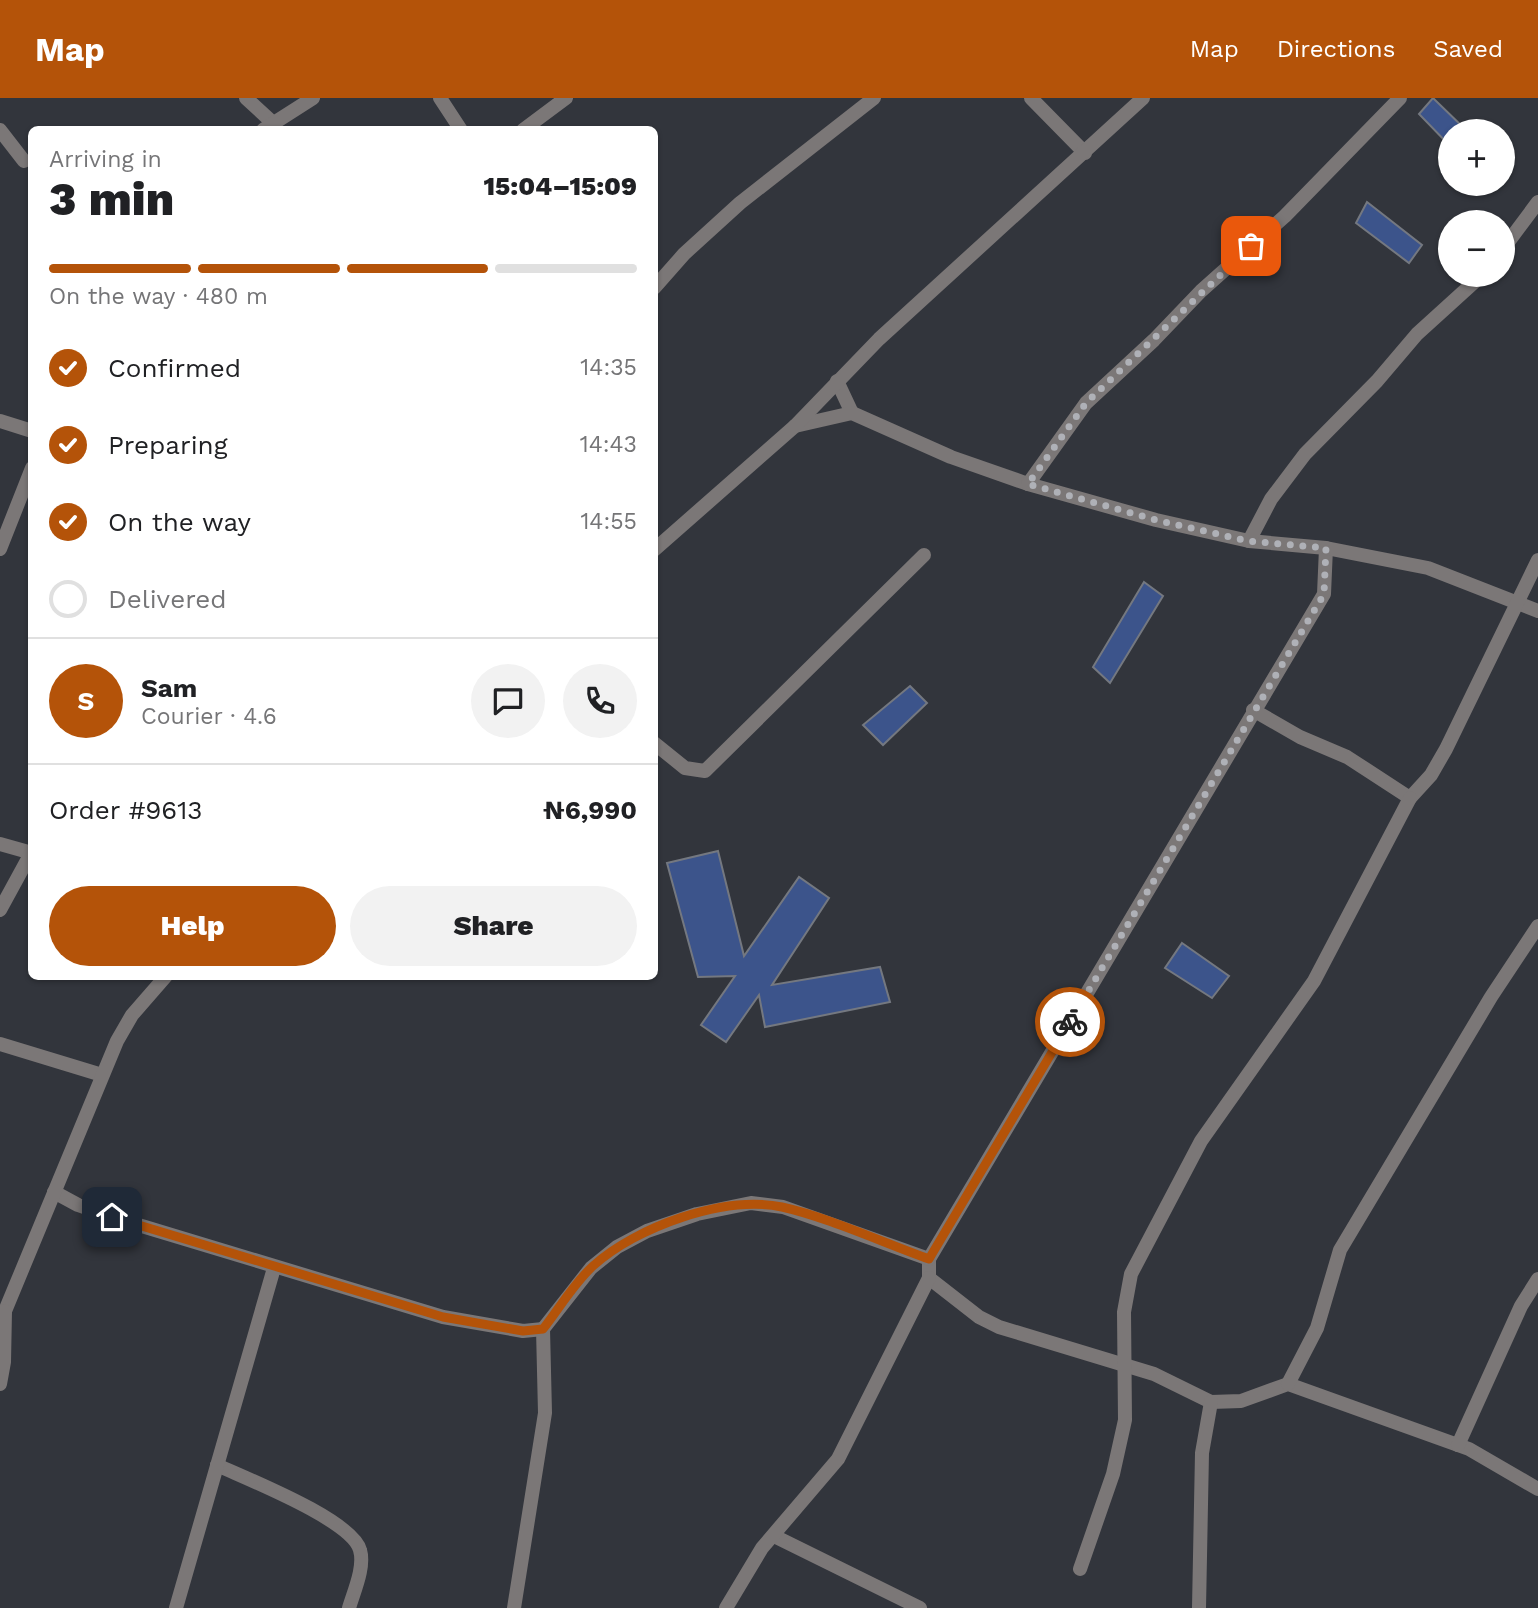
<!DOCTYPE html>
<meta charset="utf-8">
<style>
:root{--surface:#fff;--page:#f2f2f2;--text:#202124;--muted:#757577;--line:#e0e0e0;--accent:#b45309}
body{margin:0;font-family:"Work Sans",sans-serif;background:var(--page);color:var(--text);height:100vh;display:flex;flex-direction:column;font-size:26px;white-space:nowrap}
*{box-sizing:border-box;margin:0}
p{font-size:23px;color:var(--muted)}
.icon{flex:none;width:38px;height:38px;fill:none;stroke:currentColor;stroke-width:2;stroke-linecap:round;stroke-linejoin:round}
.map{position:relative;flex:1;overflow:hidden}
.sheet{position:absolute;left:28px;top:28px;width:630px;height:854px;display:flex;flex-direction:column;background:var(--surface);border-radius:10px;box-shadow:0 2px 5px #0004}
.sheet>*{flex:none}
.tools{position:absolute;left:1438px;top:21px;display:grid;gap:14px}
.tools a{display:grid;place-items:center;width:77px;height:77px;border-radius:50%;background:var(--surface);box-shadow:0 2px 5px #0004;font-size:35px}
.pin{position:absolute;display:grid;place-items:center;width:60px;height:60px;color:#fff;margin:-30px;border-radius:14px;box-shadow:0 4px 10px #0006}
.courier{position:absolute;display:grid;place-items:center;width:70px;height:70px;margin:-35px;border:5px solid #b45309;border-radius:50%;background:#fff;color:#222;box-shadow:0 2px 9px #0007}
.overview em{font-style:normal;font-weight:800}
.overview div{display:flex;flex-direction:column-reverse}
.overview{display:flex;align-items:center;justify-content:space-between;height:119px;padding:0 21px}
h1{font-size:46px;font-weight:800;line-height:52px}
.bar{display:grid;grid-template-columns:repeat(4,1fr);gap:10px 7px;align-content:center;height:84px;padding:0 21px}
.bar i{height:9px;border-radius:5px;background:var(--line)}
.bar .current{background:var(--accent)}
.bar p{grid-column:span 4}
.line{display:flex;align-items:center;gap:18px;padding:0 21px;border-top:2px solid var(--line)}
.line div{flex:1}
.round{display:grid;place-items:center;flex:none;width:74px;height:74px;border-radius:37px;background:var(--page)}
ol{padding:0 21px;list-style:none}
li{display:flex;align-items:center;gap:21px;height:77px}
li p{margin-inline-start:auto}
li .icon{padding:7px;border-radius:50%;background:var(--accent);color:#fff;stroke-width:4}
li:last-child{color:var(--muted)}
li i{width:38px;height:38px;border:4px solid var(--line);border-radius:50%}
.cta{display:flex;gap:14px;margin-top:auto;padding:14px 21px}
.cta a{flex:1;height:80px;border-radius:42px;background:var(--accent);color:#fff;font-size:28px;font-weight:800;line-height:80px;text-align:center}
.cta a+a{background:var(--page);color:var(--text)}
header{display:flex;align-items:center;gap:42px;box-sizing:border-box;height:98px;padding:0 35px;background:var(--accent);color:#fff}
header strong{font-size:33px}
nav{display:flex;gap:38px;margin-inline-start:auto;font-size:24px}
.map>svg:first-child{display:block}
</style>
<header>
<strong>Map</strong>
<nav><a>Map</a><a>Directions</a><a>Saved</a></nav>
</header>
<div class="map">
<svg width="1538" height="1510" viewBox="0 0 1538 1510">
<rect width="100%" height="100%" fill="#32353c"/>
<!-- building -->
<g fill="#3c548b" stroke="#747880" stroke-width="2">
<polygon points="1433,0 1467,33 1451,33 1451,49 1419,16"/>
<polygon points="1367,104 1422,147 1409,165 1356,125"/>
<polygon points="1144,484 1163,498 1110,585 1093,569"/>
<polygon points="910,588 927,605 883,647 863,627"/>
<polygon points="718,753 744,858 799,779 829,800 772,887 880,869 890,904 765,929 759,897 726,944 701,927 735,878 698,879 667,765"/>
<polygon points="1182,845 1229,878 1212,900 1165,870"/>
</g>
<g fill="none" stroke-linecap="round" stroke-linejoin="round">
<!-- minor -->
<g stroke="#7b7777" stroke-width="14">
<polyline points="246,0 273,25"/>
<polyline points="440,0 461,32"/>
<polyline points="1031,0 1085,55"/>
<polyline points="0,32 24,63"/>
<polyline points="263,32 313,0"/>
<polyline points="523,32 566,0"/>
<polyline points="1503,151 1538,104"/>
<polyline points="654,190 684,156 740,105 874,0"/>
<polyline points="837,283 852,315"/>
<polyline points="0,323 32,333"/>
<polyline points="795,328 852,315 951,359 1028,386 1156,422 1249,443 1326,450 1324,496 929,1161 929,1180 979,1219 999,1229 1154,1276 1211,1304 1241,1303 1288,1286 1469,1351 1538,1391"/>
<polyline points="1028,386 1086,305 1154,242 1201,193 1285,118 1400,0"/>
<polyline points="1249,443 1271,401 1305,356 1377,283 1417,236 1482,177"/>
<polyline points="1326,450 1428,470 1538,513"/>
<polyline points="0,451 32,370"/>
<polyline points="654,452 795,328 879,241 1143,0"/>
<polyline points="1253,612 1300,639 1347,659 1410,700 1431,677 1446,651 1538,462"/>
<polyline points="654,645 685,670 705,673 924,457"/>
<polyline points="0,746 32,755"/>
<polyline points="0,812 30,757"/>
<polyline points="0,946 102,977"/>
<polyline points="54,1094 78,1107 112,1119 443,1219 523,1233 543,1231"/>
<polyline points="0,1215 5,1213 117,943 132,917 166,878"/>
<polyline points="0,1286 4,1264 5,1213"/>
<polyline points="1288,1286 1317,1230 1340,1152 1491,899 1538,828"/>
<polyline points="1458,1347 1521,1208 1538,1181"/>
<path d="M217 1367C247 1381 352 1422 360 1452 365 1469 354 1493 349 1510"/>
<polyline points="774,1438 920,1510"/>
<polyline points="1080,1471 1113,1376 1125,1322 1124,1214 1131,1176 1201,1043 1314,883 1410,700"/>
<polyline points="176,1510 274,1170"/>
<polyline points="514,1510 545,1315 543,1231 591,1170 617,1149 647,1133 697,1116 751,1105 783,1109 929,1161"/>
<polyline points="726,1510 762,1450 838,1361 929,1180"/>
<polyline points="1199,1510 1202,1355 1211,1304"/>
</g>
</g>
<g fill="none" stroke-linecap="round" stroke-linejoin="round">
<!-- done -->
<polyline stroke="#afb1b7" stroke-width="7" stroke-dasharray="0 12.6" points="1070,924 1324,496 1326,450 1248,443 1156,422 1028,386 1086,305 1251,148"/>
<!-- route -->
<path stroke="#b45309" stroke-width="9" d="M112 1119 443 1219 523 1233 543 1231C559 1211 574 1185 593 1168 636 1129 724 1097 782 1109 827 1119 884 1145 929 1161L1070 924"/>
</g>
</svg>
<div class="tools">
<a>+</a>
<a>−</a>
</div>
<div class="pin" style="left:1251px;top:148px;background:#ea580c"><svg class="icon" aria-label="bag" viewBox="0 0 24 24"><path d="M5 8h14l-1 12H6zM9 8a3 3 0 0 1 6 0"/></svg></div>
<div class="pin" style="left:112px;top:1119px;background:#1f2937"><svg class="icon" aria-label="home" viewBox="0 0 24 24"><path d="M3 11l9-7 9 7M6 9v11h12V9"/></svg></div>
<div class="courier" style="left:1070px;top:924px"><svg class="icon" aria-label="bike" viewBox="0 0 24 24"><circle cx="6" cy="16" r="4"/><circle cx="18" cy="16" r="4"/><path d="M6 16l4-8h5l3 8M10 8l3 8H6M13 5h3"/></svg></div>
<section class="sheet">
<div class="overview"><div><h1>3 min</h1><p>Arriving in</p></div><em>15:04–15:09</em></div>
<div class="bar"><i class="current"></i><i class="current"></i><i class="current"></i><i></i><p>On the way · 480 m</p></div>
<ol>
<li><svg class="icon" aria-label="check" viewBox="0 0 24 24"><path d="M5 12l5 5 9-10"/></svg>Confirmed<p>14:35</p></li>
<li><svg class="icon" aria-label="check" viewBox="0 0 24 24"><path d="M5 12l5 5 9-10"/></svg>Preparing<p>14:43</p></li>
<li><svg class="icon" aria-label="check" viewBox="0 0 24 24"><path d="M5 12l5 5 9-10"/></svg>On the way<p>14:55</p></li>
<li><i></i>Delivered</li>
</ol>
<div class="line" style="height:126px"><b class="round" style="background:var(--accent);color:#fff">S</b><div><b>Sam</b><p>Courier · 4.6</p></div><a class="round"><svg class="icon" aria-label="chat" viewBox="0 0 24 24"><path d="M4 5h16v11H9l-5 4z"/></svg></a><a class="round"><svg class="icon" aria-label="phone" viewBox="0 0 24 24"><path d="M5 4h4l2 5-3 2q2 4 5 5l2-3 5 2v4C11 20 4 13 5 4z"/></svg></a></div>
<div class="line" style="height:91px"><div>Order #9613</div><b>₦6,990</b></div>
<div class="cta"><a>Help</a><a>Share</a></div>
</section>
</div>
